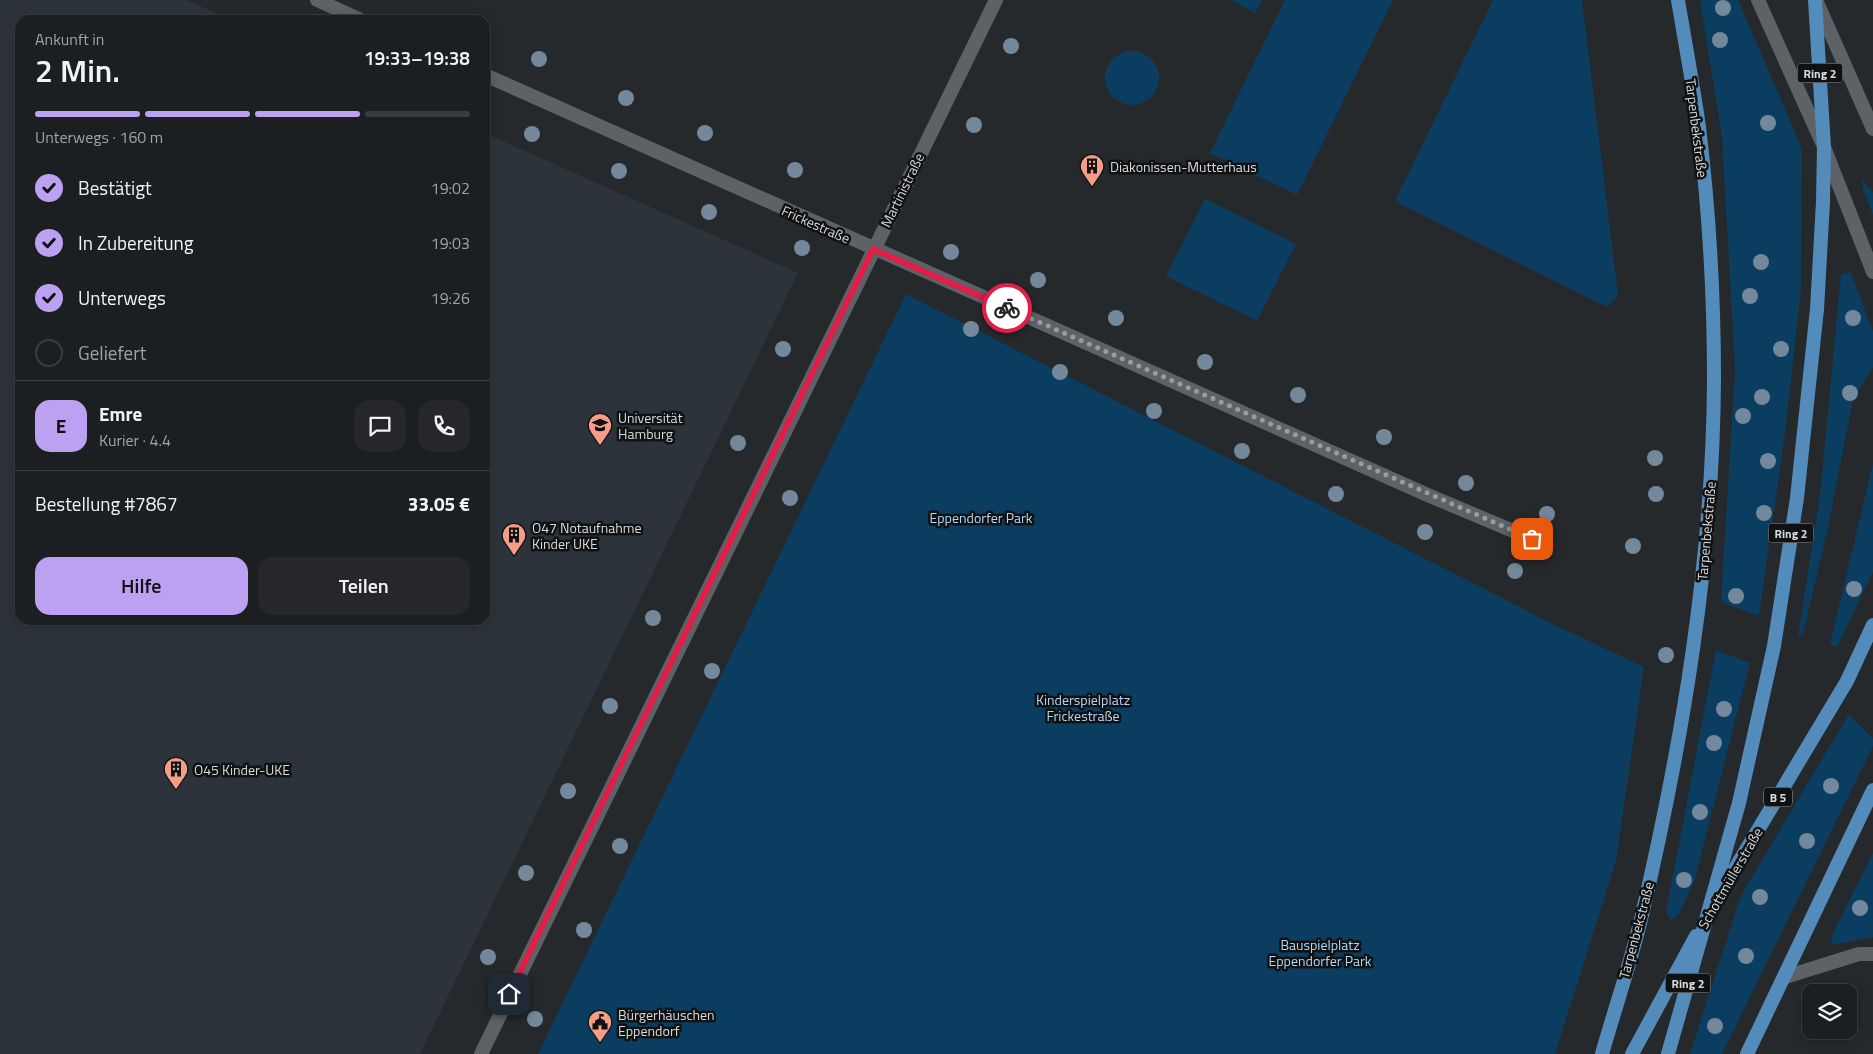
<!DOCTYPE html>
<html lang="de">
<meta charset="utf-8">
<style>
:root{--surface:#1c1f21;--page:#25272a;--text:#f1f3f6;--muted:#a0a2a5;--line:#3a3d3f;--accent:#bca0f2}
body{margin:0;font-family:"Titillium Web",sans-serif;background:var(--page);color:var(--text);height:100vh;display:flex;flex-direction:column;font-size:19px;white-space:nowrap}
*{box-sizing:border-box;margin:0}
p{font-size:16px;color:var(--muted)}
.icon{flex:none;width:28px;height:28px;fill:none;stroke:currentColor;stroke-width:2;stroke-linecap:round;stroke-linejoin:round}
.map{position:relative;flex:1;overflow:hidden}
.sheet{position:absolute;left:15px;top:15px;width:475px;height:610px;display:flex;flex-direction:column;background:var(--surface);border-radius:15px;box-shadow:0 2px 12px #0003,0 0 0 1px var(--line)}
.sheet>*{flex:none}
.fabs{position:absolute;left:1802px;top:984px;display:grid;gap:10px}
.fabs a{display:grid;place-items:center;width:55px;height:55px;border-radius:10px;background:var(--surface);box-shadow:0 2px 12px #0003,0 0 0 1px var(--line);font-size:25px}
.pin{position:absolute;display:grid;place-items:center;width:42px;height:42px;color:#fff;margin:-21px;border-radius:10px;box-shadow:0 2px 8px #0006}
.courier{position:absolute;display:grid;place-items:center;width:50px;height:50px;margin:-25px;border:4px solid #e11d48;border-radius:50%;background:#fff;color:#222;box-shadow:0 1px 6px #0007}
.head em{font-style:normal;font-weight:600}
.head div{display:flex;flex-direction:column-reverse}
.head{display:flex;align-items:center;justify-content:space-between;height:85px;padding:0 20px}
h1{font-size:32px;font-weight:600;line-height:38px}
.bar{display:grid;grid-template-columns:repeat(4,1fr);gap:8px 5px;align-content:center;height:60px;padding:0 20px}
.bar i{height:6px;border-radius:4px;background:var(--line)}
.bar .on{background:var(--accent)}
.bar p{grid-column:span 4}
.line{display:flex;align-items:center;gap:12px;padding:0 20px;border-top:1px solid var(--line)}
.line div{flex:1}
.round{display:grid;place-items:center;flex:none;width:52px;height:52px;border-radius:15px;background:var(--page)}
ol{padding:0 20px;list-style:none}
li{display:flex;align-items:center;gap:15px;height:55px}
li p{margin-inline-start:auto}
li .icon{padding:5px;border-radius:50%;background:var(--accent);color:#111;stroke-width:4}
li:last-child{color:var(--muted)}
li i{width:28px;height:28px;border:2px solid var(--line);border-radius:50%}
.primary-button{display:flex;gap:10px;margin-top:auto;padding:10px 20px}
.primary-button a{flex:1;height:58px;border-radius:15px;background:var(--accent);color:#111;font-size:20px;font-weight:600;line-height:58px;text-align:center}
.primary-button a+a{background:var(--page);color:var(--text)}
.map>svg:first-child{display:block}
</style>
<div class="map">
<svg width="1873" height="1054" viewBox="0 0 1873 1054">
<rect width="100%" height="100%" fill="#25292c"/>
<!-- built -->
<polygon fill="#2c333a" points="0,0 187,0 231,20 20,20 20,620 485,620 485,133 798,273 420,1054 0,1054"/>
<!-- green -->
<g fill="#0b3d61">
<polygon points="1231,0 1262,0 1255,13"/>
<polygon points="1285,0 1393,0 1297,195 1210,153"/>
<polygon points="1493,0 1582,0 1618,295 1607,307 1395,201"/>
<polygon points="1700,0 1738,0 1802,149 1801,289 1785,434 1759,616 1721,602 1735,369 1722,137"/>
<circle cx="1132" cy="78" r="27"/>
<polygon points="1862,179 1873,193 1873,215 1863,190"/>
<polygon points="1205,199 1296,244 1257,321 1166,276"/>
<polygon points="1851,273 1873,331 1873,367 1853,400 1827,532 1803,634 1798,636 1820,496 1841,274"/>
<polygon points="906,294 1561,628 1644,667 1616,861 1555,1054 538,1054"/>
<polygon points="1873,463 1873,572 1837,647 1830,644"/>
<polygon points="1716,650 1750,663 1694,882 1678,916 1671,920 1666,912"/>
<polygon points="1849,714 1873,739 1873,746 1722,1054 1690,1054 1741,895"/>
<polygon points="1873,853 1873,937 1832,945 1832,935"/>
</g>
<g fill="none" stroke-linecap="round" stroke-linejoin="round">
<!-- minor -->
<g stroke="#5e6266" stroke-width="14">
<polyline points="317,0 361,20"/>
<polyline points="485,75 1430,496 1532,539"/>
</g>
<!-- tertiary -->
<polyline stroke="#5e6266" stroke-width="14" points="481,1054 996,0"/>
<!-- secondary -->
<g stroke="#5e6266" stroke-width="14">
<polyline points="1758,0 1824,147 1873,272"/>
<polyline points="1816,0 1873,129"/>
<polyline points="1785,977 1859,954 1873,954"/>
</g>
<!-- primary -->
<g stroke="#538cbb" stroke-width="14">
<polyline points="1719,895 1847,681 1873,625"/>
<path d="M1602 1054C1615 1008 1631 962 1642 915 1683 739 1713 560 1714 379 1714 295 1709 210 1699 127 1693 85 1685 42 1678 0"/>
<polyline points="1632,1054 1696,936"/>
<polyline points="1668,1054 1739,803 1774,646 1797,498 1817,309 1823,202 1824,147 1815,0"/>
<polyline points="1747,1054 1873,790"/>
</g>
</g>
<!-- trees -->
<g fill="#73889b">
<circle cx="1723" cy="8" r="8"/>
<circle cx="1720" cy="40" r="8"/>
<circle cx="1011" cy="46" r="8"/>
<circle cx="539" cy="59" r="8"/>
<circle cx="626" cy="98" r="8"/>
<circle cx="1768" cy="123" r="8"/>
<circle cx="974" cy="125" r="8"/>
<circle cx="705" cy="133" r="8"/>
<circle cx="532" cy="134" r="8"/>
<circle cx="795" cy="170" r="8"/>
<circle cx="619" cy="171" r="8"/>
<circle cx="709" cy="212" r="8"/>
<circle cx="802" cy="248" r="8"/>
<circle cx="951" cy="252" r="8"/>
<circle cx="1761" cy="262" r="8"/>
<circle cx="1038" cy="280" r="8"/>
<circle cx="1750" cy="296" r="8"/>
<circle cx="1116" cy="318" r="8"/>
<circle cx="1853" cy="318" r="8"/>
<circle cx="971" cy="329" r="8"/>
<circle cx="783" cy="349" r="8"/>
<circle cx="1781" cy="349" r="8"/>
<circle cx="1205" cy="362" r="8"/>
<circle cx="1060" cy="372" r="8"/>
<circle cx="1850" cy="393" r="8"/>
<circle cx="1298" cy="395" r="8"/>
<circle cx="1762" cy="397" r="8"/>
<circle cx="1154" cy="411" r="8"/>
<circle cx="1743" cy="416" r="8"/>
<circle cx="1384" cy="437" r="8"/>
<circle cx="738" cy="443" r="8"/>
<circle cx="1242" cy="451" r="8"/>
<circle cx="1655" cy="458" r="8"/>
<circle cx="1768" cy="461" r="8"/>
<circle cx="1466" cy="483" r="8"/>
<circle cx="1336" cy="494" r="8"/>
<circle cx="1656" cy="494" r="8"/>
<circle cx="790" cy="498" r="8"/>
<circle cx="1764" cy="513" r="8"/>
<circle cx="1547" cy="514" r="8"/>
<circle cx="1425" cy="532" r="8"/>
<circle cx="1633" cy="546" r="8"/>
<circle cx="1515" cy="571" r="8"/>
<circle cx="1854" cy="589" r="8"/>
<circle cx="1736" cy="596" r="8"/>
<circle cx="653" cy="618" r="8"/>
<circle cx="1666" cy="655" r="8"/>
<circle cx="712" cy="671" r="8"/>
<circle cx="610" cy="706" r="8"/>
<circle cx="1724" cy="709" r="8"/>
<circle cx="1714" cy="743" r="8"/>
<circle cx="1831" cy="786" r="8"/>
<circle cx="568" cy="791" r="8"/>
<circle cx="1700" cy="812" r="8"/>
<circle cx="1807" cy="841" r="8"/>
<circle cx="620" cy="846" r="8"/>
<circle cx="526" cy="873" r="8"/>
<circle cx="1684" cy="880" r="8"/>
<circle cx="1760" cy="897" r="8"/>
<circle cx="1860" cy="908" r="8"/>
<circle cx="584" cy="930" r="8"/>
<circle cx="1746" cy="956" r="8"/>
<circle cx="488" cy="957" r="8"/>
<circle cx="535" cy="1019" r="8"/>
<circle cx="1715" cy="1026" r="8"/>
</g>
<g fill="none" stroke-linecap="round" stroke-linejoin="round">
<!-- done -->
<polyline stroke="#999c9e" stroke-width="5" stroke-dasharray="0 9" points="1007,308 1532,539"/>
<!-- route -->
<polyline stroke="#e11d48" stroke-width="6" points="509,994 873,249 1007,308"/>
</g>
<!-- icons -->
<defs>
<g id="building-pin" transform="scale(1.25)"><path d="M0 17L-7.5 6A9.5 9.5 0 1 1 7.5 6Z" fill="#f49e87" stroke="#101113"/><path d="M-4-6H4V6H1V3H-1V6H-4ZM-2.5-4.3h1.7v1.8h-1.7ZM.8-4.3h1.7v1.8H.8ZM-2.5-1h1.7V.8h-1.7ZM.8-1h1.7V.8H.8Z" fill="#111"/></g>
<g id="university-pin" transform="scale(1.25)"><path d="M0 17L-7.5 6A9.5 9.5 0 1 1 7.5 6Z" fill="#f49e87" stroke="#101113"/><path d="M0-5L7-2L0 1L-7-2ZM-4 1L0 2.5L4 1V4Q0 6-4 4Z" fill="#111"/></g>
<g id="civic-pin" transform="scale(1.25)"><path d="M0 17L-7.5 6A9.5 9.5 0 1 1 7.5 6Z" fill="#f49e87" stroke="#101113"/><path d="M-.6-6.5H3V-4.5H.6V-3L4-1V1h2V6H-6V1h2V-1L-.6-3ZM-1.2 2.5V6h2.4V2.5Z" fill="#111"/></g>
</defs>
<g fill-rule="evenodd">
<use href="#building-pin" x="1092" y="166"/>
<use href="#university-pin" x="600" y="425"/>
<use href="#building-pin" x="514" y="535"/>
<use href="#building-pin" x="176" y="769"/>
<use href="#civic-pin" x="600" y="1022"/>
</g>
<g text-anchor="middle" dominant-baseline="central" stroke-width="5" stroke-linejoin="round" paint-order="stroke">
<!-- shield labels -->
<g fill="#101113" stroke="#9c9ea0" stroke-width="1">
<rect x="1797.5" y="63.5" width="45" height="19" rx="4"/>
<rect x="1768.5" y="523.5" width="45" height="19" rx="4"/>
<rect x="1764" y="787.5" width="28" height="19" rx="4"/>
<rect x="1665.5" y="973.5" width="45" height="19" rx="4"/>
</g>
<g font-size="12" font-weight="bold" fill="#d8dadc">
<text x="1820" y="73">Ring 2</text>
<text x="1791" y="533">Ring 2</text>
<text x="1778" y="797">B 5</text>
<text x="1688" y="983">Ring 2</text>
</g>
<!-- street labels -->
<g font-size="14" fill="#d8dadc" stroke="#101113">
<text transform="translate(1697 128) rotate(83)">Tarpenbekstraße</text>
<text transform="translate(902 190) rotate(-64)">Martinistraße</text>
<text transform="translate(816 224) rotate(24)">Frickestraße</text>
<text transform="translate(1706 531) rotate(-85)">Tarpenbekstraße</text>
<text transform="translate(1730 878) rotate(-60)">Schottmüllerstraße</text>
<text transform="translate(1636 930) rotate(-75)">Tarpenbekstraße</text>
</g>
<!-- poi labels -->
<g font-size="14" fill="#d8dadc" stroke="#101113" text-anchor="start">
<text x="1110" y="166">Diakonissen-Mutterhaus</text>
<text x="618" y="417">Universität<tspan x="618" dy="16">Hamburg</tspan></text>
<text x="532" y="527">O47 Notaufnahme<tspan x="532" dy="16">Kinder UKE</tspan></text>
<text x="194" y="769">O45 Kinder-UKE</text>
<text x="618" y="1014">Bürgerhäuschen<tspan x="618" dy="16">Eppendorf</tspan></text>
</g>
<!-- park labels -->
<g font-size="14" fill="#b2d5f5" stroke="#101113">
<text x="981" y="517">Eppendorfer Park</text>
<text x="1083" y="699">Kinderspielplatz<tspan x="1083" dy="16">Frickestraße</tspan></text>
<text x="1320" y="944">Bauspielplatz<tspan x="1320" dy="16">Eppendorfer Park</tspan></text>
</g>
</g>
</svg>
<div class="fabs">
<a><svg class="icon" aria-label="layers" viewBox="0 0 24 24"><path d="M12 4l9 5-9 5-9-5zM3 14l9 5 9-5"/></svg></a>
</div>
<div class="pin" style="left:1532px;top:539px;background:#ea580c"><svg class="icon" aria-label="bag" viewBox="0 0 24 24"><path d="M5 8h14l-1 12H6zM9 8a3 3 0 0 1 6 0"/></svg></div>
<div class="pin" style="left:509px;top:994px;background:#1f2937"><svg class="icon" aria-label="home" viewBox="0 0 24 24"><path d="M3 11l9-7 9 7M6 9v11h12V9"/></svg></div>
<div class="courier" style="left:1007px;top:308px"><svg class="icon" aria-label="bike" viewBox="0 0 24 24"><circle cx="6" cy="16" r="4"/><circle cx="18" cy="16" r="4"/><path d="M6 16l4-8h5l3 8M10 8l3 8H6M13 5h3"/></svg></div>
<section class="sheet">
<div class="head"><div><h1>2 Min.</h1><p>Ankunft in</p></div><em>19:33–19:38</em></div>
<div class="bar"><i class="on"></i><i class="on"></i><i class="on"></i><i></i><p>Unterwegs · 160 m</p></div>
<ol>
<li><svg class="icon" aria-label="check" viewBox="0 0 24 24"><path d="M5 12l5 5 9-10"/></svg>Bestätigt<p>19:02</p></li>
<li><svg class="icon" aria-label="check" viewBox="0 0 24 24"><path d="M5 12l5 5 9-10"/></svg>In Zubereitung<p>19:03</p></li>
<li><svg class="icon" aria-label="check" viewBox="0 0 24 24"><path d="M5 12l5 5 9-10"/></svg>Unterwegs<p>19:26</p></li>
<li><i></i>Geliefert</li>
</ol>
<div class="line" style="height:90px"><b class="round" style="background:var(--accent);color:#111">E</b><div><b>Emre</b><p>Kurier · 4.4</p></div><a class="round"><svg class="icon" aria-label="chat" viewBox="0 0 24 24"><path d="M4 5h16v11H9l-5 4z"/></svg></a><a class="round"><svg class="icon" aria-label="phone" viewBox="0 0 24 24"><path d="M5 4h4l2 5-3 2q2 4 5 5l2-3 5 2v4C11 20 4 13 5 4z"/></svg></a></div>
<div class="line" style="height:65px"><div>Bestellung #7867</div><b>33.05 €</b></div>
<div class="primary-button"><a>Hilfe</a><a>Teilen</a></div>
</section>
</div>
